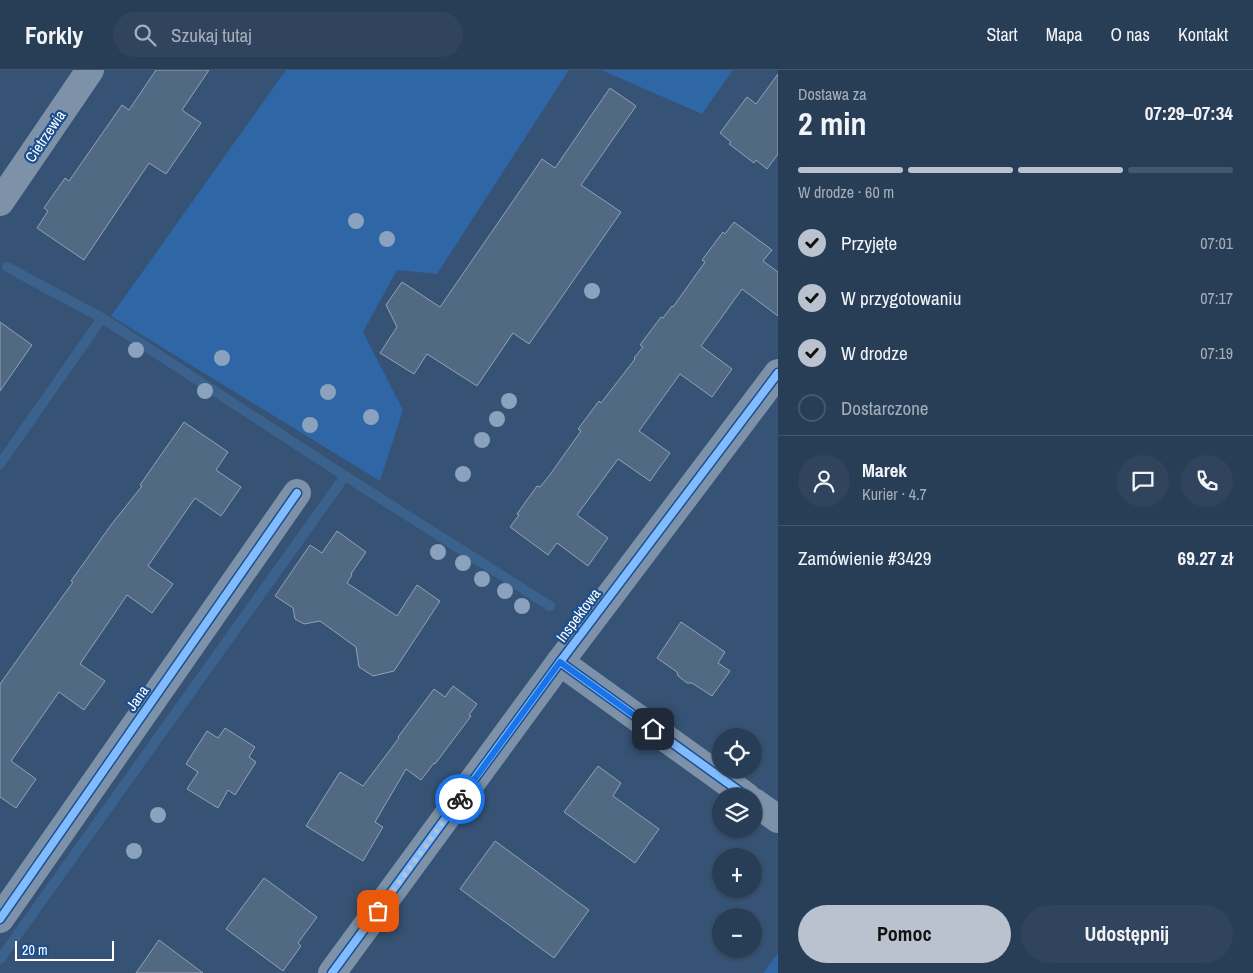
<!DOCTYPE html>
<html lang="pl">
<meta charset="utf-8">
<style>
:root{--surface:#283e57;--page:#30455d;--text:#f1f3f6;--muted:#a5aeba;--line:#44576d;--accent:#b9c2ce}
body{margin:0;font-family:"Archivo Narrow",sans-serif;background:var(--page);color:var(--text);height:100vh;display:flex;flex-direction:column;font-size:19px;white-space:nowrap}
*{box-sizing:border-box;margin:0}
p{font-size:16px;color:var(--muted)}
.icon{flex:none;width:28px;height:28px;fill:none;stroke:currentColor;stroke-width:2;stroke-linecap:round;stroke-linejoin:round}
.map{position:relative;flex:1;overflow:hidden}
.panel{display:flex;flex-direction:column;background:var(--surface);width:475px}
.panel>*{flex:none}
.fabs{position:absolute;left:712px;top:658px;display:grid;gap:10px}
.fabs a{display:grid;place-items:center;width:50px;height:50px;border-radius:50%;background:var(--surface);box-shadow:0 1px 4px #0004,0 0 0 1px var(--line);font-size:25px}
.scale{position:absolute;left:15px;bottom:12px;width:99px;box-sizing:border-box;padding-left:5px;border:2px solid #fff;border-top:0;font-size:14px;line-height:18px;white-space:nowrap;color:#fff;-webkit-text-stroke:4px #1b4f8f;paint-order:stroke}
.pin{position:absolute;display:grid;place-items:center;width:42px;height:42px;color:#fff;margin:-21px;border-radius:10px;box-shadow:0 2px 8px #0006}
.courier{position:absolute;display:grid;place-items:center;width:50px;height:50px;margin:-25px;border:4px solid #1a73e8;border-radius:50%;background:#fff;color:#222;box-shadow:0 1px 6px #0007}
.overview em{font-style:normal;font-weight:700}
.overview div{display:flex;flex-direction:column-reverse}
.overview{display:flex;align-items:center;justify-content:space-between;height:85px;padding:0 20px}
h1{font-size:32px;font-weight:700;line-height:38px}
.bar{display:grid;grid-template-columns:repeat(4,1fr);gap:8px 5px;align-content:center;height:60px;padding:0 20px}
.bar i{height:6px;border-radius:4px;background:var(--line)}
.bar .on{background:var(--accent)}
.bar p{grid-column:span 4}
.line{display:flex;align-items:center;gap:12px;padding:0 20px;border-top:1px solid var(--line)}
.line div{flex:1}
.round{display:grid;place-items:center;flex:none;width:52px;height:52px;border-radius:26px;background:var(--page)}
ol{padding:0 20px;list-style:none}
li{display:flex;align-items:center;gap:15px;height:55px}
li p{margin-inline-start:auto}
li .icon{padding:5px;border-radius:50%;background:var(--accent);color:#111;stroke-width:4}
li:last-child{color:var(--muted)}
li i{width:28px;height:28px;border:2px solid var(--line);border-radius:50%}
.action{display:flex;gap:10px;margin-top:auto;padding:10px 20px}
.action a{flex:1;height:58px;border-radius:30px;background:var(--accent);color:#111;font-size:20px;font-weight:700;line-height:58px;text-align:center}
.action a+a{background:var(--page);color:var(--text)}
header{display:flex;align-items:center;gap:30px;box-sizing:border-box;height:70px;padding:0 25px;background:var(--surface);border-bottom:1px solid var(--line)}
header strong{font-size:24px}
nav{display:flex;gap:28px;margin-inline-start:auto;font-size:18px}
.search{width:350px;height:45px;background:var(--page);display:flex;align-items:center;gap:12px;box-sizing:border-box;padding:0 18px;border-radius:28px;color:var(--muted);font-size:19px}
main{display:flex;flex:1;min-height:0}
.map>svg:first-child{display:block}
</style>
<header>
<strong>Forkly</strong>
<div class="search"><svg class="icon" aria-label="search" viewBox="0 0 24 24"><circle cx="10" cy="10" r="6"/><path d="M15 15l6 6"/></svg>Szukaj tutaj</div>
<nav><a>Start</a><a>Mapa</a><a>O nas</a><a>Kontakt</a></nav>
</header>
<main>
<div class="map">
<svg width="778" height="903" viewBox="0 0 778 903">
<rect width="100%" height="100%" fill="#365274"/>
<!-- green -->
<g fill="#2f66a5">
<polygon points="286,0 569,0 437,204 397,200 363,262 403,340 380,411 111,246"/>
<polygon points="601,0 733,0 702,44"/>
<polygon points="778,883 778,903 763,903"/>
</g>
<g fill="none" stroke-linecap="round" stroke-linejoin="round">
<!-- stream -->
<g stroke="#3b618d" stroke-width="10">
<polyline points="7,197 102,248 345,406 550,536"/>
<polyline points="0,394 102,248"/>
<polyline points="0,889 345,406"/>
</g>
</g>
<!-- building -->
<g fill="#526984" stroke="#92a2b6">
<polygon points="156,0 209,0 182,40 201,53 166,104 149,93 84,190 37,158 48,141 44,138 65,108 69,111 122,35 129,40"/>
<polygon points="778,4 778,84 767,99 756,90 754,93 741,83 729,74 731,72 720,63 747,27 756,34"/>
<polygon points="610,18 636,36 581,115 621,142 529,274 513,263 477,316 427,284 414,304 380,283 397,257 386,235 402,212 440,237 542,89 555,98"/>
<polygon points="734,152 772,180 763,191 778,202 778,246 742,219 701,276 732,299 712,327 680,304 639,361 670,383 650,411 618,389 577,445 608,468 588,496 557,473 548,485 510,457 519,445 517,444 537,416 540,417 549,406 581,361 578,359 599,331 601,333 635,289 634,288 643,277 640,275 661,247 663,248 672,236 673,237 705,192 702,190 723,162 725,164"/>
<polygon points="0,252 32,275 0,321"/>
<polygon points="184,352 228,382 216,400 241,417 221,446 195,428 148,496 173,514 152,543 127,525 80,594 105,611 84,640 59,622 11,691 36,709 16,738 0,727 0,614 73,512 71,511 111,455 142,416 140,415"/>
<polygon points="337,461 366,482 351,504 352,505 347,513 397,546 417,515 440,531 394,601 373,606 359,597 356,577 320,551 304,554 295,549 293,538 275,526 310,475 322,483"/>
<polygon points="681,552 725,582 718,593 730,601 712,626 692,613 687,613 678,606 677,602 657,588"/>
<polygon points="453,616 477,634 469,645 471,646 435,694 434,693 421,710 406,699 375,752 383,757 363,791 306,756 340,702 363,716 399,668 398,667 434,619 445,627"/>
<polygon points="225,658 255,677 249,687 256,692 235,725 228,720 218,738 187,719 198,702 186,694 207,661 218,668"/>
<polygon points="598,696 621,713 613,726 659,759 635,793 564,742"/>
<polygon points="495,771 589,840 554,888 460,819"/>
<polygon points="264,808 317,847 298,873 301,876 283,901 226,859"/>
<polygon points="159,870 203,903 136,903"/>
</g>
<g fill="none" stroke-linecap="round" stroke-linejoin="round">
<!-- street -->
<g stroke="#7d92a8" stroke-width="28">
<polyline points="0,132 90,0"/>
<polyline points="560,592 746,726"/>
<polyline points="754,732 778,749"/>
<polyline points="0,849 297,423"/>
<polyline points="332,903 560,592 778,303"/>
</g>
<!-- cycleway casing -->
<g stroke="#1b4f8f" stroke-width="11">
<g id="cycleway">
<polyline points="560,592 746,726"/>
<polyline points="0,849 297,423"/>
<polyline points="332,903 560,592 778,303"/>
</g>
</g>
<!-- cycleway -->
<use href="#cycleway" stroke="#80bcff" stroke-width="8"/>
</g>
<!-- trees -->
<g fill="#8aa2be">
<circle cx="356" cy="151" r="8"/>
<circle cx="387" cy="169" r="8"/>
<circle cx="592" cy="221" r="8"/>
<circle cx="136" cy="280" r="8"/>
<circle cx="222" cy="288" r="8"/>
<circle cx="205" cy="321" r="8"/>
<circle cx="328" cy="322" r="8"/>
<circle cx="509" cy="331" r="8"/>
<circle cx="371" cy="347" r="8"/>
<circle cx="497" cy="349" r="8"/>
<circle cx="310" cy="355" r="8"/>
<circle cx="482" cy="370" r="8"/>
<circle cx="463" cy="404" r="8"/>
<circle cx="438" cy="482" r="8"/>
<circle cx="463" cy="493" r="8"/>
<circle cx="482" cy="509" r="8"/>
<circle cx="505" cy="521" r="8"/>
<circle cx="522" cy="536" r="8"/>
<circle cx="158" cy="745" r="8"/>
<circle cx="134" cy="781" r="8"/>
</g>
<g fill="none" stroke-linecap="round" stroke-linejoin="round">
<!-- done -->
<polyline stroke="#b9c2ce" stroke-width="5" stroke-dasharray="0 9" points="378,841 460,729"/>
<!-- route -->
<polyline stroke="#1a73e8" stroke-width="6" points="460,729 560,592 653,659"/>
</g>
<g text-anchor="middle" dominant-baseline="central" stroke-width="4.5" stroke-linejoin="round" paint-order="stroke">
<!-- street labels -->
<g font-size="15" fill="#fff" stroke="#1b4f8f">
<text transform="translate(45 66) rotate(-56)">Cietrzewia</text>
<text transform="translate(578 545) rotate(-53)">Inspektowa</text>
<text transform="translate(137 628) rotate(-55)">Jana</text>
</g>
</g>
</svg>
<div class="fabs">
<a><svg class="icon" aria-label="locate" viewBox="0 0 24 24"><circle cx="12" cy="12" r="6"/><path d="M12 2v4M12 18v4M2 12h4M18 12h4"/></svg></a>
<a><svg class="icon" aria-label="layers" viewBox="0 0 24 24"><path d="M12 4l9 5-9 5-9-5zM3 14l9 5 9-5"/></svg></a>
<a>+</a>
<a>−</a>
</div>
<div class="scale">20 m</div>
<div class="pin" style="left:378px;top:841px;background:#ea580c"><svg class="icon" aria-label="bag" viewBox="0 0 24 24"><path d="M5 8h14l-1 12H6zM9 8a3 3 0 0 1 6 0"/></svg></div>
<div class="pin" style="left:653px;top:659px;background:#1f2937"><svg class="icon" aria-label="home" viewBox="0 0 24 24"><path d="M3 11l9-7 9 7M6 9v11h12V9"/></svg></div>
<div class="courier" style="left:460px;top:729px"><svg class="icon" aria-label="bike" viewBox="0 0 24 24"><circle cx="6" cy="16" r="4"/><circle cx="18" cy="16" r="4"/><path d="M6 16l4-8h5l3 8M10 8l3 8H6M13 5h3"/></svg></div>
</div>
<section class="panel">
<div class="overview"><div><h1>2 min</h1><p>Dostawa za</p></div><em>07:29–07:34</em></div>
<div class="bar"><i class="on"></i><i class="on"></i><i class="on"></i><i></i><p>W drodze · 60 m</p></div>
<ol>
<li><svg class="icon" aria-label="check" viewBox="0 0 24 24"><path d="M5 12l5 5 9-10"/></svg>Przyjęte<p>07:01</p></li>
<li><svg class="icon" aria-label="check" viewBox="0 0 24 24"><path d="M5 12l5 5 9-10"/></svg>W przygotowaniu<p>07:17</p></li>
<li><svg class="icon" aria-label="check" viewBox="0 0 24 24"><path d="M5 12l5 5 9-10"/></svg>W drodze<p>07:19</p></li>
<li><i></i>Dostarczone</li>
</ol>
<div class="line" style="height:90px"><a class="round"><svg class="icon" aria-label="person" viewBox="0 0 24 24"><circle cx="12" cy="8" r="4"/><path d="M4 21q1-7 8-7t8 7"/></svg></a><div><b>Marek</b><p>Kurier · 4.7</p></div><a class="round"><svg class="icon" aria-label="chat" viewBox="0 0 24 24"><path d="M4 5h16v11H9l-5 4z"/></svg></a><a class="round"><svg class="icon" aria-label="phone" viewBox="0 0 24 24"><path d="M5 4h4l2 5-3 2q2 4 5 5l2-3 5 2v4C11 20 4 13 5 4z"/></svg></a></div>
<div class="line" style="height:65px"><div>Zamówienie #3429</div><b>69.27 zł</b></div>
<div class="action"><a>Pomoc</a><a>Udostępnij</a></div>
</section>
</main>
